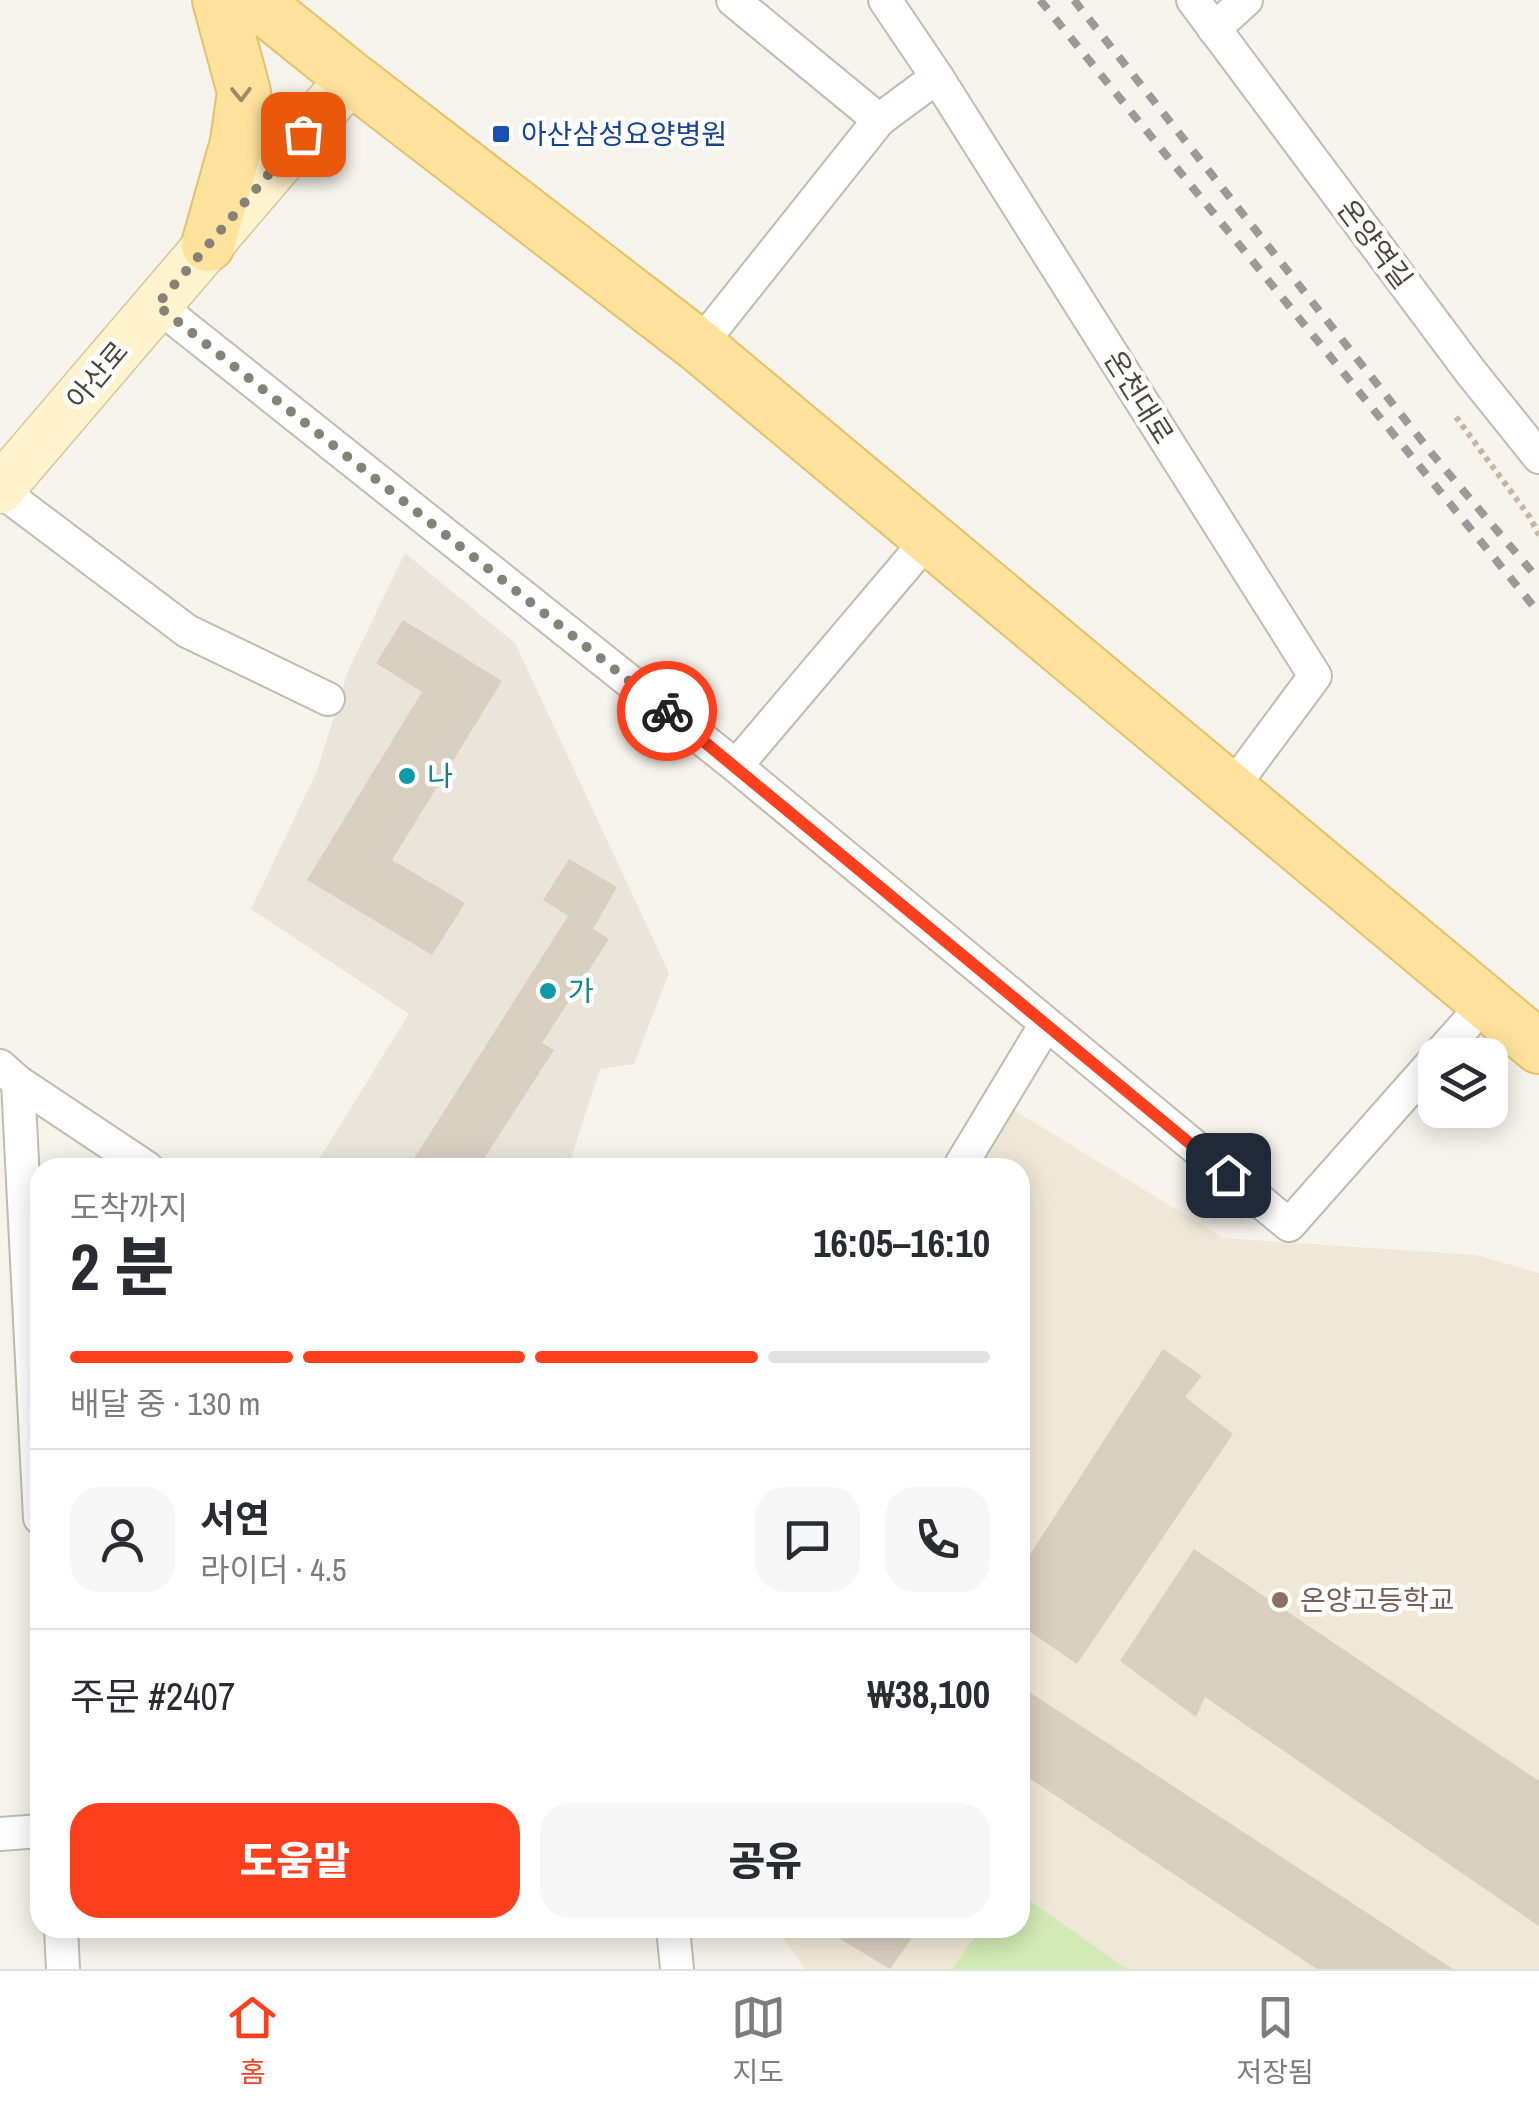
<!DOCTYPE html>
<html lang="ko">
<meta charset="utf-8">
<style>
:root{--surface:#fff;--page:#f7f7f7;--text:#2b2b33;--muted:#7c7c81;--line:#e1e1e2;--accent:#fc3f1d}
body{margin:0;font-family:"Archivo Narrow","Noto Sans KR",sans-serif;background:var(--page);color:var(--text);height:100vh;display:flex;flex-direction:column;font-size:38px;white-space:nowrap}
*{box-sizing:border-box;margin:0}
p{font-size:32px;color:var(--muted)}
.icon{flex:none;width:55px;height:55px;fill:none;stroke:currentColor;stroke-width:2;stroke-linecap:round;stroke-linejoin:round}
.map{position:relative;flex:1;overflow:hidden}
.panel{position:absolute;left:30px;top:1158px;width:1000px;height:780px;display:flex;flex-direction:column;background:var(--surface);border-radius:30px;box-shadow:0 5px 25px #0003}
.panel>*{flex:none}
.tools{position:absolute;left:1418px;top:1038px;display:grid;gap:20px}
.tools a{display:grid;place-items:center;width:90px;height:90px;border-radius:20px;background:var(--surface);box-shadow:0 5px 25px #0003;font-size:50px}
.pin{position:absolute;display:grid;place-items:center;width:85px;height:85px;color:#fff;margin:-42px;border-radius:20px;box-shadow:0 5px 15px #0006}
.courier{position:absolute;display:grid;place-items:center;width:100px;height:100px;margin:-50px;border:8px solid #fc3f1d;border-radius:50%;background:#fff;color:#222;box-shadow:0 2px 12px #0007}
.overview em{font-style:normal;font-weight:800}
.overview div{display:flex;flex-direction:column-reverse}
.overview{display:flex;align-items:center;justify-content:space-between;height:170px;padding:0 40px}
h1{font-size:65px;font-weight:800;line-height:75px}
.bar{display:grid;grid-template-columns:repeat(4,1fr);gap:15px 10px;align-content:center;height:120px;padding:0 40px}
.bar i{height:12px;border-radius:8px;background:var(--line)}
.bar .on{background:var(--accent)}
.bar p{grid-column:span 4}
.line{display:flex;align-items:center;gap:25px;padding:0 40px;border-top:2px solid var(--line)}
.line div{flex:1}
.round{display:grid;place-items:center;flex:none;width:105px;height:105px;border-radius:30px;background:var(--page)}
.button{display:flex;gap:20px;margin-top:auto;padding:20px 40px}
.button a{flex:1;height:115px;border-radius:30px;background:var(--accent);color:#fff;font-size:40px;font-weight:800;line-height:115px;text-align:center}
.button a+a{background:var(--page);color:var(--text)}
.tab-bar{display:flex;justify-content:space-around;align-items:center;height:140px;border-top:2px solid var(--line);background:var(--surface);font-size:28px;color:var(--muted)}
.tab-bar a{display:grid;justify-items:center;gap:5px}
.tab-bar .on{color:var(--accent)}
.map>svg:first-child{display:block}
</style>
<div class="map">
<svg width="1539" height="1969" viewBox="0 0 1539 1969">
<rect width="100%" height="100%" fill="#f6f3ec"/>
<!-- residential -->
<polygon fill="#eae5da" points="405,553 515,643 669,973 634,1064 600,1069 568,1167 314,1167 409,1014 251,909 317,771 348,671"/>
<!-- education -->
<polygon fill="#efe8d6" points="1014,1110 1223,1238 1476,1255 1539,1273 1539,1969 805,1969 776,1928 1020,1928 1020,1168 979,1167"/>
<!-- green -->
<polygon fill="#d2eab5" points="1020,1894 1127,1969 952,1969 981,1928 1020,1928"/>
<!-- building -->
<g fill="#d8cfc1">
<polygon points="403,620 502,681 392,860 465,903 432,955 307,880 422,692 376,663"/>
<polygon points="569,859 617,887 593,929 609,939 542,1043 554,1050 478,1168 408,1168 568,916 543,900"/>
<polygon points="1163,1349 1202,1376 1185,1397 1233,1434 1077,1664 1020,1625 1020,1570"/>
<polygon points="1194,1549 1539,1781 1539,1926 1205,1697 1196,1717 1120,1661"/>
<polygon points="1020,1686 1453,1969 1317,1969 1020,1772"/>
<polygon points="822,1928 919,1928 890,1969"/>
</g>
<g fill="none" stroke-linecap="round" stroke-linejoin="round">
<!-- street casing -->
<g stroke="#c2bbae" stroke-width="36">
<g id="street">
<polyline points="733,0 879,120"/>
<polyline points="885,0 937,77 1315,676 1231,789"/>
<polyline points="1193,0 1470,371 1539,457"/>
<polyline points="1214,29 1246,0"/>
<polyline points="157,305 736,766 1289,1225 1435,1060"/>
<polyline points="699,346 879,120 937,77"/>
<polyline points="0,490 187,631 328,699"/>
<polyline points="736,766 930,537"/>
<polyline points="1439,1055 1486,1002"/>
<polyline points="0,1066 18,1082 147,1168"/>
<polyline points="18,1082 40,1518"/>
<polyline points="959,1168 1046,1024"/>
<polyline points="0,1834 40,1831"/>
<polyline points="61,1928 63,1969"/>
<polyline points="673,1928 677,1969"/>
</g>
</g>
<!-- secondary casing -->
<g stroke="#d6c79b" stroke-width="51">
<polyline id="secondary" points="0,489 351,78"/>
</g>
<!-- primary casing -->
<g stroke="#e6c16a" stroke-width="56">
<g id="primary">
<polyline points="254,0 351,78 699,346 1539,1047"/>
<polyline points="208,245 237,142 244,92 219,0"/>
</g>
</g>
<!-- path -->
<polyline stroke="#c4b79f" stroke-width="6" stroke-dasharray="5 5" stroke-linecap="butt" points="1456,417 1529,516 1539,535"/>
<!-- street -->
<use href="#street" stroke="#fff" stroke-width="32"/>
<!-- secondary -->
<use href="#secondary" stroke="#fff3cd" stroke-width="48"/>
<!-- primary -->
<use href="#primary" stroke="#ffe39c" stroke-width="52"/>
<!-- rail -->
<g stroke="#9a9a9a" stroke-width="8" stroke-dasharray="12 12" stroke-linecap="butt">
<polyline points="1040,0 1539,613"/>
<polyline points="1074,0 1433,455 1539,580"/>
</g>
</g>
<!-- one-way arrows -->
<defs><path id="oneway-chevron" d="M-2-3.5L2.5 0L-2 3.5" fill="none" stroke-width="1.6" stroke-linecap="round" stroke-linejoin="round" transform="scale(2.5)"/></defs>
<use stroke="#9c8c66" href="#oneway-chevron" transform="translate(241 94) rotate(89)"/>
<g fill="none" stroke-linecap="round" stroke-linejoin="round">
<!-- done -->
<polyline stroke="#878178" stroke-width="10" stroke-dasharray="0 18" points="303,134 157,305 667,711"/>
<!-- route -->
<polyline stroke="#fc3f1d" stroke-width="12" points="667,711 1228,1175"/>
</g>
<!-- markers -->
<rect fill="#1a4fb4" stroke="#fff" stroke-width="4" x="491" y="124" width="20" height="20" rx="5"/>
<g fill="#0f9aa8" stroke="#fff" stroke-width="4">
<circle cx="407" cy="776" r="10"/>
<circle cx="548" cy="991" r="10"/>
</g>
<circle fill="#8d6e63" stroke="#fff" stroke-width="4" cx="1280" cy="1600" r="10"/>
<g text-anchor="middle" dominant-baseline="central" stroke-width="9" stroke-linejoin="round" paint-order="stroke">
<!-- transit labels -->
<g font-size="28" fill="#164399" stroke="#fff" text-anchor="start">
<text x="521" y="134">아산삼성요양병원</text>
</g>
<!-- street labels -->
<g font-size="28" fill="#4b4439" stroke="#fff">
<text transform="translate(1375 244) rotate(53)">온양역길</text>
<text transform="translate(97 375) rotate(-50)">아산로</text>
<text transform="translate(1139 397) rotate(58)">온천대로</text>
</g>
<!-- culture labels -->
<g font-size="28" fill="#0d838f" stroke="#fff" text-anchor="start">
<text x="427" y="776">나</text>
<text x="568" y="991">가</text>
</g>
<!-- education labels -->
<g font-size="28" fill="#785e54" stroke="#fff" text-anchor="start">
<text x="1300" y="1600">온양고등학교</text>
</g>
</g>
</svg>
<div class="tools">
<a><svg class="icon" aria-label="layers" viewBox="0 0 24 24"><path d="M12 4l9 5-9 5-9-5zM3 14l9 5 9-5"/></svg></a>
</div>
<div class="pin" style="left:303px;top:134px;background:#ea580c"><svg class="icon" aria-label="bag" viewBox="0 0 24 24"><path d="M5 8h14l-1 12H6zM9 8a3 3 0 0 1 6 0"/></svg></div>
<div class="pin" style="left:1228px;top:1175px;background:#1f2937"><svg class="icon" aria-label="home" viewBox="0 0 24 24"><path d="M3 11l9-7 9 7M6 9v11h12V9"/></svg></div>
<div class="courier" style="left:667px;top:711px"><svg class="icon" aria-label="bike" viewBox="0 0 24 24"><circle cx="6" cy="16" r="4"/><circle cx="18" cy="16" r="4"/><path d="M6 16l4-8h5l3 8M10 8l3 8H6M13 5h3"/></svg></div>
<section class="panel">
<div class="overview"><div><h1>2 분</h1><p>도착까지</p></div><em>16:05–16:10</em></div>
<div class="bar"><i class="on"></i><i class="on"></i><i class="on"></i><i></i><p>배달 중 · 130 m</p></div>
<div class="line" style="height:180px"><a class="round"><svg class="icon" aria-label="person" viewBox="0 0 24 24"><circle cx="12" cy="8" r="4"/><path d="M4 21q1-7 8-7t8 7"/></svg></a><div><b>서연</b><p>라이더 · 4.5</p></div><a class="round"><svg class="icon" aria-label="chat" viewBox="0 0 24 24"><path d="M4 5h16v11H9l-5 4z"/></svg></a><a class="round"><svg class="icon" aria-label="phone" viewBox="0 0 24 24"><path d="M5 4h4l2 5-3 2q2 4 5 5l2-3 5 2v4C11 20 4 13 5 4z"/></svg></a></div>
<div class="line" style="height:130px"><div>주문 #2407</div><b>₩38,100</b></div>
<div class="button"><a>도움말</a><a>공유</a></div>
</section>
</div>
<nav class="tab-bar">
<a class="on"><svg class="icon" aria-label="home" viewBox="0 0 24 24"><path d="M3 11l9-7 9 7M6 9v11h12V9"/></svg>홈</a>
<a><svg class="icon" aria-label="map" viewBox="0 0 24 24"><path d="M3 6l6-2 6 2 6-2v14l-6 2-6-2-6 2zM9 4v14M15 6v14"/></svg>지도</a>
<a><svg class="icon" aria-label="saved" viewBox="0 0 24 24"><path d="M7 4h10v16l-5-4-5 4z"/></svg>저장됨</a>
</nav>
